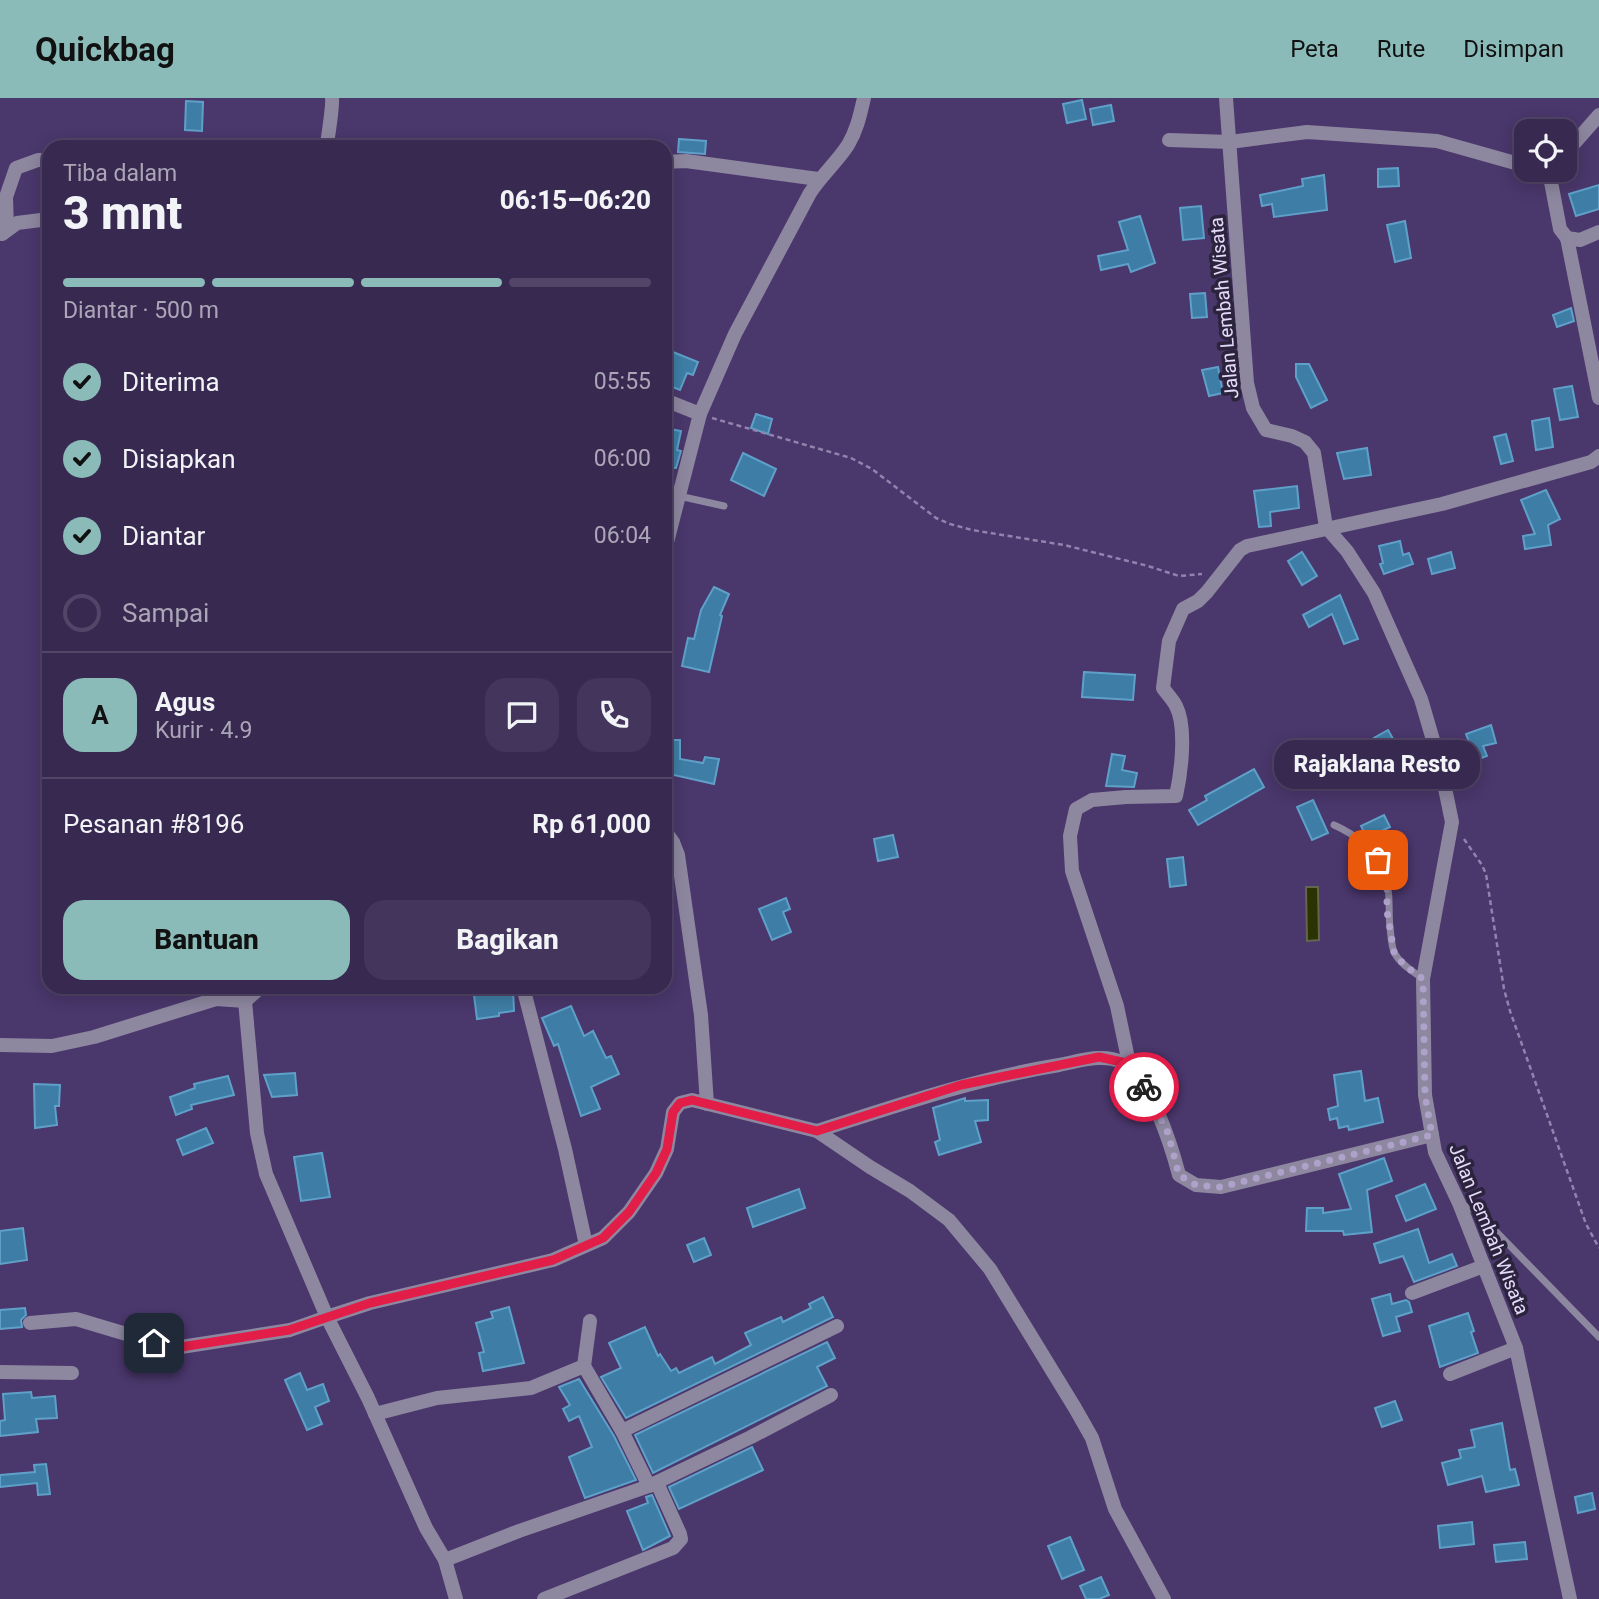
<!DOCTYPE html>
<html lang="id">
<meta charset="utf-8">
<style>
:root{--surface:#382951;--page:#43355b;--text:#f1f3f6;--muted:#aba6b7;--line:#524568;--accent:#8bbbb9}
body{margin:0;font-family:Roboto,sans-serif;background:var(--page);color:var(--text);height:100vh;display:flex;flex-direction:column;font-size:26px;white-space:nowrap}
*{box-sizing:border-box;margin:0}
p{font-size:23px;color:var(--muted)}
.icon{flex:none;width:38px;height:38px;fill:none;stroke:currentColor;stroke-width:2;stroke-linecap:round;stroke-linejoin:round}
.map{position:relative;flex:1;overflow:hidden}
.drawer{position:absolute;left:42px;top:42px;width:630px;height:854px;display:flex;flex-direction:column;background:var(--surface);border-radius:21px;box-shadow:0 4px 18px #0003,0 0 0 2px var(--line)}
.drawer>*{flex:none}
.tools{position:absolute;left:1514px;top:21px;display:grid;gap:14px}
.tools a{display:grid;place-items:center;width:63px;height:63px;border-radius:14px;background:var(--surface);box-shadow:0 4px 18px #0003,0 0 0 2px var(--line);font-size:35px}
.pin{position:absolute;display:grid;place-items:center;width:60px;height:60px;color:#fff;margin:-30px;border-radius:14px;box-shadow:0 4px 10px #0006}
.courier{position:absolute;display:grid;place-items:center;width:70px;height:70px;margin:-35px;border:5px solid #e11d48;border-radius:50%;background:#fff;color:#222;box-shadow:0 2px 9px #0007}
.bubble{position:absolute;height:49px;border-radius:21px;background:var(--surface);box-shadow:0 4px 18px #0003,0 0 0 2px var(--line);font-size:23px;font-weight:800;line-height:49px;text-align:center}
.overview em{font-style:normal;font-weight:800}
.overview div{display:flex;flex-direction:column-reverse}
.overview{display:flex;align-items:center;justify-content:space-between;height:119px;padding:0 21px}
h1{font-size:46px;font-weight:800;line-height:52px}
.bar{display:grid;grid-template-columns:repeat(4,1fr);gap:10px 7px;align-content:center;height:84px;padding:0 21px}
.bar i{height:9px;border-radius:5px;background:var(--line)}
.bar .selected{background:var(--accent)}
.bar p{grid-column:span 4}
.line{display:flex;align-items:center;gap:18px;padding:0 21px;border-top:2px solid var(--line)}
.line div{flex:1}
.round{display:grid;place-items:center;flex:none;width:74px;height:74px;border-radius:21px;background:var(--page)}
ol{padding:0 21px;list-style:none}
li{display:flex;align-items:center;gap:21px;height:77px}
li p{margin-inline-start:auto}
li .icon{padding:7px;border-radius:50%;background:var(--accent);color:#111;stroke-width:4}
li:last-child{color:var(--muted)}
li i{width:38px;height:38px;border:4px solid var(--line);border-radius:50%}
.action{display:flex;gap:14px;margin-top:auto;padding:14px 21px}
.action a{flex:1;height:80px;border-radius:21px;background:var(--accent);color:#111;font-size:28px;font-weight:800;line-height:80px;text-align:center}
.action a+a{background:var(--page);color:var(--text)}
header{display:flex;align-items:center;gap:42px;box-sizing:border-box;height:98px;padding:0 35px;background:var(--accent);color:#111}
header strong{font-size:33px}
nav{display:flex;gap:38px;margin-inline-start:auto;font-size:24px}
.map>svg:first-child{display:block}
</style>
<header>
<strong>Quickbag</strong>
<nav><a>Peta</a><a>Rute</a><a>Disimpan</a></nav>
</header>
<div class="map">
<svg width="1599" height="1501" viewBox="0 0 1599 1501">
<rect width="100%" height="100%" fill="#4a376c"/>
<!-- water -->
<polygon fill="#2b3302" stroke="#63664d" stroke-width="2" points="1306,789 1318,789 1319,842 1307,843"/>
<!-- building -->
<g fill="#3e7ea6" stroke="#5fa0c9" stroke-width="2">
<polygon points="1082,2 1086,21 1067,25 1063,6"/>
<polygon points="186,3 203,4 202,33 185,32"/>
<polygon points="1111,7 1114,23 1093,27 1090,11"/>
<polygon points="679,41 706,43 705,56 678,54"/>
<polygon points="1398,70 1399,88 1378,89 1378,71"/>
<polygon points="1324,77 1327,112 1274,119 1272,106 1262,108 1260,97 1303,88 1302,81"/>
<polygon points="1599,87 1599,111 1576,118 1569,96"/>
<polygon points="1201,108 1204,140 1183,142 1180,110"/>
<polygon points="1140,118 1155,165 1131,174 1128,166 1101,172 1098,158 1128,152 1119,124"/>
<polygon points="1405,123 1411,160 1395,164 1387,127"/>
<polygon points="1205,195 1207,219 1192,220 1190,196"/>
<polygon points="1571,210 1574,223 1557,229 1553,217"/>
<polygon points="673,254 698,264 693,277 687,275 680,292 665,286 665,274"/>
<polygon points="1296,266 1309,266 1327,302 1311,310 1296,279"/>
<polygon points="1218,269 1223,295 1209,298 1202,272"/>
<polygon points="1572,288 1578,319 1560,322 1554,291"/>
<polygon points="756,316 772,321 768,336 751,330"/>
<polygon points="1549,320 1553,349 1536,352 1532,323"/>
<polygon points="665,330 681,333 677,352 681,353 676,370 665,369"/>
<polygon points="1506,336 1513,363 1501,366 1494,339"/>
<polygon points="1367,350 1371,377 1344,381 1337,355"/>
<polygon points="743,355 776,371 764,398 731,382"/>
<polygon points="1297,388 1299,410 1270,414 1271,428 1259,429 1254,393"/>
<polygon points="1546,392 1560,421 1548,427 1551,447 1525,451 1523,438 1535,436 1521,402"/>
<polygon points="1400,443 1403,457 1409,455 1413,466 1384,476 1380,466 1383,465 1379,448"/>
<polygon points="1302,454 1317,478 1302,487 1288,463"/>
<polygon points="1451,454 1455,470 1432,476 1428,461"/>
<polygon points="714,489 729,496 720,517 722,518 709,574 682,568 688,540 694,541 701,512"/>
<polygon points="1340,497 1358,541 1344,546 1332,516 1309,529 1303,517"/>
<polygon points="1084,574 1135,577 1133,602 1082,599"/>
<polygon points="1491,627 1496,645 1483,648 1487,658 1476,662 1466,636"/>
<polygon points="1388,632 1414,678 1396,687 1380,658 1383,656 1374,640"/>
<polygon points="665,642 680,642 680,661 703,665 705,659 719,661 714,686 665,675"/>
<polygon points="1301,642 1313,664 1293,675 1281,653"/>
<polygon points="1112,656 1125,658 1122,672 1137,675 1134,689 1106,688"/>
<polygon points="1254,671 1264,689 1198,727 1189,712 1207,702 1205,698"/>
<polygon points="1313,702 1328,735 1312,742 1297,709"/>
<polygon points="1384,717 1390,729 1367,740 1361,728"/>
<polygon points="893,737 898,759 878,763 874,741"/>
<polygon points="1183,759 1186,787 1170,789 1167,761"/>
<polygon points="786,800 790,811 783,814 791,834 772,842 759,811"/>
<polygon points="513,891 514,913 499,915 499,918 477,921 474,897"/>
<polygon points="571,908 584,938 593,933 606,960 611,958 619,976 591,989 600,1011 581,1018 558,946 554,948 542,920"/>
<polygon points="1361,973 1365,1003 1378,1000 1383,1024 1349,1032 1348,1028 1339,1030 1337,1020 1330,1022 1328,1011 1338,1008 1334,977"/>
<polygon points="295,975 297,997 272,999 264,977"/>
<polygon points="228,978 234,997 191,1007 192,1011 176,1017 170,999 195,990 194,986"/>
<polygon points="34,986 60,987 59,1008 55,1008 57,1027 35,1030"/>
<polygon points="965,1000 965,1003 988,1002 988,1022 975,1023 981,1044 939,1057 935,1044 940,1042 933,1010"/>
<polygon points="206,1030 213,1045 183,1057 177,1042"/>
<polygon points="322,1055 330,1099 301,1103 294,1059"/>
<polygon points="1384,1060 1392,1083 1367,1092 1372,1134 1344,1137 1343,1133 1306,1133 1307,1110 1323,1110 1323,1115 1351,1111 1339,1076"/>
<polygon points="1425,1086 1436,1111 1406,1123 1396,1098"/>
<polygon points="799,1091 805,1110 753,1129 747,1110"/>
<polygon points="23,1130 27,1162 0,1166 0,1133"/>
<polygon points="1418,1131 1429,1165 1452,1156 1457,1168 1414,1184 1403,1158 1380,1165 1374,1146"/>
<polygon points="704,1140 711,1157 694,1164 687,1147"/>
<polygon points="1390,1196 1392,1206 1406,1202 1409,1204 1412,1214 1396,1219 1400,1233 1383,1238 1372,1201"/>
<polygon points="823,1199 833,1219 626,1320 601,1279 621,1270 609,1245 645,1229 658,1258 660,1256 671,1273 676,1270 679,1275 712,1259 715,1266 751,1247 745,1235 781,1219 783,1224 811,1210 809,1206"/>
<polygon points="509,1209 524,1265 483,1273 479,1255 484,1254 476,1225 493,1220 491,1214"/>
<polygon points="25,1210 26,1217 21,1222 22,1229 0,1231 0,1212"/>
<polygon points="1468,1215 1474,1233 1471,1234 1478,1255 1440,1269 1429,1228"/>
<polygon points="827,1244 835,1260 817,1269 827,1288 653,1375 635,1337"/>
<polygon points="300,1275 307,1292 323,1286 329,1303 315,1309 322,1326 307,1332 285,1282"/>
<polygon points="579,1281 614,1338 636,1382 585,1400 569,1359 592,1349 579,1318 569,1323 563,1311 570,1307 559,1289"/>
<polygon points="31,1294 32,1300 55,1298 57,1320 36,1321 38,1334 0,1338 0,1323 5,1322 3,1296"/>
<polygon points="1395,1303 1402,1322 1382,1329 1375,1310"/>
<polygon points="1502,1325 1510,1372 1515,1371 1519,1387 1486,1394 1482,1378 1448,1387 1442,1365 1461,1360 1459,1352 1475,1349 1471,1332"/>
<polygon points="752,1349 763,1372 679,1411 669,1389"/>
<polygon points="46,1366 50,1396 38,1397 37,1385 0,1389 0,1377 35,1374 34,1367"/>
<polygon points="1592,1395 1595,1411 1578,1415 1575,1399"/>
<polygon points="652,1397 670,1438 643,1452 627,1413 648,1405 646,1399"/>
<polygon points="1472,1424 1474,1446 1440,1450 1438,1428"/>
<polygon points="1070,1439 1084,1472 1062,1481 1048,1448"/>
<polygon points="1525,1444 1527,1461 1496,1464 1494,1447"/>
<polygon points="1101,1479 1109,1497 1099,1501 1086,1501 1080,1488"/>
</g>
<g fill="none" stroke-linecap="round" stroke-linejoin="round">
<!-- path -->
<g stroke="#9283ae" stroke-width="2.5" stroke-dasharray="5 3.5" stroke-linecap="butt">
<polyline points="712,320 851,360 872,371 936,420 950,426 972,432 1064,447 1148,468 1179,478 1202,476"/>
<polyline points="1464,741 1482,767 1486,776 1504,891 1510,913 1586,1126 1599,1150"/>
</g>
<!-- service -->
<g stroke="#8e87a0" stroke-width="7">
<polyline points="679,398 724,408"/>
<path d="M1334 727C1357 737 1379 755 1386 780 1391 795 1388 814 1390 829 1391 837 1391 849 1395 856 1401 867 1413 873 1423 881"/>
<polyline points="1459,1106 1475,1112 1599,1239"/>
</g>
<!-- minor -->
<g stroke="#8e87a0" stroke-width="14">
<polyline points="1169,42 1230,44 1307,34 1437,43 1526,68"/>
<path d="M326 49C328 42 333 6 332 0"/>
<polyline points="1564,57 1599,17"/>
<polyline points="665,64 686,63 818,81"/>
<polyline points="1538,72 1548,77 1551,84 1560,131 1567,140 1580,142 1599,134"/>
<polyline points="7,132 6,99 16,70 38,62 49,62"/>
<polyline points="2,136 17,125 49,121"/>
<polyline points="1567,140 1599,300"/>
<polyline points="665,302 700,316"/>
<path d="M665 452 700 316 735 236 810 95C821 78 837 64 848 47 857 32 860 17 864 0"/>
<polyline points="665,733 673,744 678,757 701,917 707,1006"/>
<polyline points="523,889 565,1051 586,1147"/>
<polyline points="245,903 257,1035 266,1076 327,1219 370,1205 553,1162 603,1140 629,1114 656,1075 667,1051 673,1014 680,1005 692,1002 817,1033 870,1069 910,1093 949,1122 990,1171 1075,1310 1092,1340 1115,1411 1164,1501"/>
<polyline points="0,947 52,948 94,939 216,901 245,903 261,889"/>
<path d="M1130 970 1117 908 1072 773 1070 738 1076 711 1092 702 1126 699 1176 698C1181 676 1187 629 1176 608 1173 602 1167 596 1163 590L1169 543 1183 511 1198 503 1207 494 1240 452 1247 448 1442 406 1591 364 1599 358"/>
<path d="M817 1033C898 1007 974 981 1059 967 1080 963 1102 955 1122 964 1149 976 1172 1050 1179 1077L1196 1087 1221 1089 1432 1037"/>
<polyline points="1412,1195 1484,1168"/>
<polyline points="30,1225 76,1221 143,1241 159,1248 181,1249 290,1232 327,1219 368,1300 426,1430 445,1462 456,1501"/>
<polyline points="584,1268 622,1333 649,1388"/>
<polyline points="0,1274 72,1275"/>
<polyline points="1450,1276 1516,1250"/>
<polyline points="375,1316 437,1300 531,1290 584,1268 590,1223"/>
<polyline points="622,1333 837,1228"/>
<polyline points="445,1462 519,1433 649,1388 751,1339 831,1297"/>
<polyline points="544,1501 673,1450 681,1441 680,1436 657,1385"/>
</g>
<!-- tertiary -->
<polyline stroke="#8e87a0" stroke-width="14" points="1226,0 1247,285 1253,310 1266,332 1292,338 1305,344 1314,355 1326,429 1347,453 1374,495 1421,601 1440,666 1452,724 1423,881 1425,997 1435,1054 1459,1105 1516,1250 1570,1501"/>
</g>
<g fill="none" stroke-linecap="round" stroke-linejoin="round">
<!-- done -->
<polyline stroke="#afa2ca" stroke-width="7" stroke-dasharray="0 12.6" points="1144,989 1168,1035 1179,1077 1196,1087 1221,1089 1432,1037 1425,998 1423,881 1404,867 1394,854 1387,813 1387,782 1378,762"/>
<!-- route -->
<polyline stroke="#e11d48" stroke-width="9" points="154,1245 159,1248 181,1249 289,1232 370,1205 553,1162 603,1140 629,1114 656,1075 667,1051 673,1014 680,1005 692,1002 817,1033 961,987 1099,959 1122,964 1130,970 1144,989"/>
</g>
<g text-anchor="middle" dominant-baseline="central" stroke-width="7" stroke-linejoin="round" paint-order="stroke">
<!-- street labels -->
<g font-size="19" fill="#e5dcfc" stroke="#2c243d">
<text transform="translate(1224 210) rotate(-95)">Jalan Lembah Wisata</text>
<text transform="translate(1489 1131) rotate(68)">Jalan Lembah Wisata</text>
</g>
</g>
</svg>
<div class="tools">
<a><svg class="icon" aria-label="locate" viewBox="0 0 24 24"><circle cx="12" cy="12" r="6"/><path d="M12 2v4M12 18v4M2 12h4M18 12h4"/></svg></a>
</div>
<div class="pin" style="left:1378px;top:762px;background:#ea580c"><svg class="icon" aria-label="bag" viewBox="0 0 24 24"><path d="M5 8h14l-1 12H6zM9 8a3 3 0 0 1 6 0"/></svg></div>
<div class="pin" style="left:154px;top:1245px;background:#1f2937"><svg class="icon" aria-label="home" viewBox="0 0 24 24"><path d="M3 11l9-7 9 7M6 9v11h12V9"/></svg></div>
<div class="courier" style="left:1144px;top:989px"><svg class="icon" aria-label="bike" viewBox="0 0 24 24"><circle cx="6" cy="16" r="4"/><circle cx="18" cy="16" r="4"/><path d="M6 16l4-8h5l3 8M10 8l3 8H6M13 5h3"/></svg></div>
<div class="bubble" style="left:1274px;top:642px;width:206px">Rajaklana Resto</div>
<section class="drawer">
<div class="overview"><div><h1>3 mnt</h1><p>Tiba dalam</p></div><em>06:15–06:20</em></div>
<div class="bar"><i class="selected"></i><i class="selected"></i><i class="selected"></i><i></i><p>Diantar · 500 m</p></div>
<ol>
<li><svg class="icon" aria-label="check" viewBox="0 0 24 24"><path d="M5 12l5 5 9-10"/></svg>Diterima<p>05:55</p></li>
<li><svg class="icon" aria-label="check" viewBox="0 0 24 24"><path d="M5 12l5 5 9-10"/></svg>Disiapkan<p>06:00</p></li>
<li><svg class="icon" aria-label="check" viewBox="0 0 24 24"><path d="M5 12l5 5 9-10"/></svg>Diantar<p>06:04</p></li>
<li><i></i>Sampai</li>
</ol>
<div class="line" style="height:126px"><b class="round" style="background:var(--accent);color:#111">A</b><div><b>Agus</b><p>Kurir · 4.9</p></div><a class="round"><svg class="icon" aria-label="chat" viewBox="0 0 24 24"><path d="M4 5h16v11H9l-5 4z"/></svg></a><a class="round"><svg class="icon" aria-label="phone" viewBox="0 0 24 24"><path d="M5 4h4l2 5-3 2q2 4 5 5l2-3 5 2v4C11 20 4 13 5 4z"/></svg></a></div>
<div class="line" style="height:91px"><div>Pesanan #8196</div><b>Rp 61,000</b></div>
<div class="action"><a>Bantuan</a><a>Bagikan</a></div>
</section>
</div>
